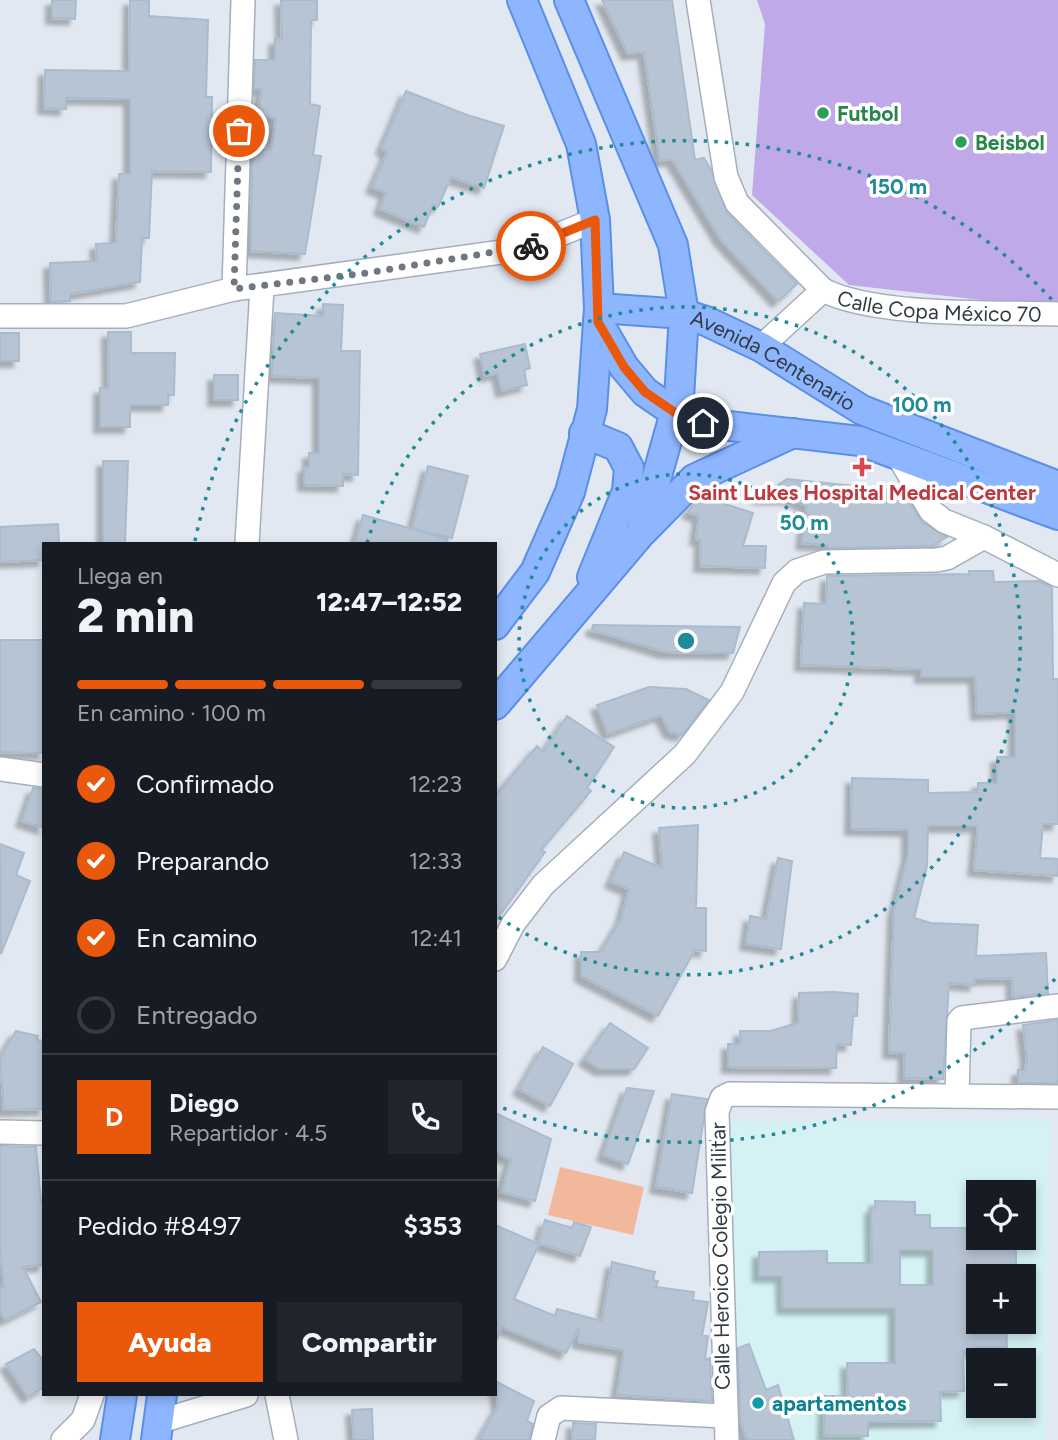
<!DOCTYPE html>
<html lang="es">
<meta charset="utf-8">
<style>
:root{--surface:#171b24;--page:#20242c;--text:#f1f3f6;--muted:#9ea1a6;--line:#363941;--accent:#ea580c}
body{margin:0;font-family:Figtree,sans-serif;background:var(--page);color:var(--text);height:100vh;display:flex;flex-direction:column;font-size:26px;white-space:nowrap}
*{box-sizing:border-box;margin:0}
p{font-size:23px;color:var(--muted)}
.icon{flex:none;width:38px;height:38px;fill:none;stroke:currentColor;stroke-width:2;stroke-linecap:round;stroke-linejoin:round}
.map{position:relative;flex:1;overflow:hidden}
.details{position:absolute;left:42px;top:542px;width:455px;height:854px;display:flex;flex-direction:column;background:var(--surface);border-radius:0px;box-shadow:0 4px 10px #0003}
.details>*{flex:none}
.buttons{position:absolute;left:966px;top:1180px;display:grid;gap:14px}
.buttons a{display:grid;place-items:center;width:70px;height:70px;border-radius:0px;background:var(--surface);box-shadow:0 4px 10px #0003;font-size:35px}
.pin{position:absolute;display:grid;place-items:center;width:60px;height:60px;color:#fff;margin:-30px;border:4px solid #fff;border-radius:50%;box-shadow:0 2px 7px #0007}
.courier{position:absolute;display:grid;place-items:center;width:70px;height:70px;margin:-35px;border:5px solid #ea580c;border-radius:50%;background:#fff;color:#222;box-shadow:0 2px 9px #0007}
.headline em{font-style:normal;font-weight:800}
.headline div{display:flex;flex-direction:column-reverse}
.headline{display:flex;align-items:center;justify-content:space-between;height:119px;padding:0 35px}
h1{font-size:46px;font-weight:800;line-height:52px}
.bar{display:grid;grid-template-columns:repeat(4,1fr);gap:10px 7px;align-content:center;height:84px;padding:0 35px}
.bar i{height:9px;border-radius:5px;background:var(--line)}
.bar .active{background:var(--accent)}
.bar p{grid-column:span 4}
.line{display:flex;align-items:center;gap:18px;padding:0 35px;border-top:2px solid var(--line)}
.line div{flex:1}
.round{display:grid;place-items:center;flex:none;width:74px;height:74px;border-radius:0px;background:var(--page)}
ol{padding:0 35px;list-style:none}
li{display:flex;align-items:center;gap:21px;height:77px}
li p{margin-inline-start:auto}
li .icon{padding:7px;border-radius:50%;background:var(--accent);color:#fff;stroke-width:4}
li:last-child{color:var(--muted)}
li i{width:38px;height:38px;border:4px solid var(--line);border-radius:50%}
.cta{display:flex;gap:14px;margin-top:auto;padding:14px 35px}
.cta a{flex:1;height:80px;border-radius:0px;background:var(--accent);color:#fff;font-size:28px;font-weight:800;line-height:80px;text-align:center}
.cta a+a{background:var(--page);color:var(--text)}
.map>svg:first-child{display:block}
</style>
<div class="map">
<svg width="1058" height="1440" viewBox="0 0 1058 1440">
<defs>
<filter id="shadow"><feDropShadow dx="-6" dy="6" stdDeviation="2" flood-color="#0004"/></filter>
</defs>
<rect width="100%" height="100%" fill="#e2e8f1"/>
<!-- medical -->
<path fill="#d4f1f3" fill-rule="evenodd" d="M727 1121H1050L1046 1440H794L778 1386 766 1390 749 1344 736 1349ZM978 1192H1024V1237H978ZM978 1276H1024V1321H978ZM978 1360H1024V1405H978Z"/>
<!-- green -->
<polygon fill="#c0a9e8" points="757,0 1058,0 1058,306 1017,304 849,285 752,195 765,24"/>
<!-- water -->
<polygon fill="#f1b89b" points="560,1167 644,1187 633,1235 548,1215"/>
<!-- building -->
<g fill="#b7c4d3" stroke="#aabbce" stroke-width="2" fill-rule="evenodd" filter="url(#shadow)">
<polygon points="52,0 76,0 75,19 52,18"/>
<polygon points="130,0 149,0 149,16 208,20 206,97 212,97 211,172 152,171 149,238 142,238 140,282 70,294 70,301 51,302 50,263 97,261 96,244 116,243 119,174 130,174 130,99 66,98 66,109 44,108 45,70 129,71"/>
<polygon points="281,0 317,0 317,20 311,20 310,104 320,106 313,155 321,156 305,254 251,251 252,148 271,150 276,118 258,115 262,89 254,89 255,60 275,60 275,39 282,40"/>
<polygon points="602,0 672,0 695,160 704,158 711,170 727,213 797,284 778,301 721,240 672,159 660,161 644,52 628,54"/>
<polygon points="406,91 467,115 504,126 484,188 451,177 438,207 433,205 424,227 380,209 386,193 372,187 387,153 382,148"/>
<polygon points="323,304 343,305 341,351 360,351 358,475 343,474 343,486 304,485 304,467 309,467 309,453 319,453 319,378 272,376 275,313 323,316"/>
<polygon points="108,332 131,332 131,353 175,353 174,395 168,395 168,405 130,405 130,427 100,427 100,388 109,388"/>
<rect x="0" y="333" width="19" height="28"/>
<polygon points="525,344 530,368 524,370 527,385 502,391 498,373 485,376 480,354"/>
<rect x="214" y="375" width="24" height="25"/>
<polygon points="103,461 128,461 125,544 103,544"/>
<polygon points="428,466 468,476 452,538 412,529"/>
<polygon points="787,479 903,491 922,522 947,537 931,546 828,548 828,545 802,543 807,506 790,498 759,498"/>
<polygon points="700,496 753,513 743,546 766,546 765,568 700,566 701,540 696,539 699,516 688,512"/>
<polygon points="363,515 447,539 446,544 355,544"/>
<polygon points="58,524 59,544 44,544 44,560 0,562 0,527"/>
<polygon points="969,571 993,571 994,582 1039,581 1052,587 1053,679 1058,679 1058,824 1043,824 1040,858 1058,859 1058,876 974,870 978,826 928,826 927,866 914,918 931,923 978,925 976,956 1046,953 1048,993 1013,997 1012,978 975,979 975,985 949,983 943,1079 904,1078 905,1053 889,1052 894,912 908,855 908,830 851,829 852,778 928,780 928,793 978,792 978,783 997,783 997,757 1015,757 1015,712 977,714 975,677 921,677 921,669 801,665 804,603 826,604 827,576 969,574"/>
<polygon points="593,625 740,627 733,653 665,652 592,630"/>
<polygon points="0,640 44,640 44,753 0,752"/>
<polygon points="649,687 686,689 709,700 682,735 670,732 661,715 608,734 597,705"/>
<polygon points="567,716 614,747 587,788 591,791 541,850 545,852 495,922 495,796 537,746 543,752"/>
<polygon points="33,788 44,789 44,828 22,821"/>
<polygon points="698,825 696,908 706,908 706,951 695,950 658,1016 581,976 581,952 601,952 621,919 629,889 611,882 624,852 662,868 659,828"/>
<polygon points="0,844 24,853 16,875 30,881 1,954"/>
<polygon points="778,858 792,861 781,949 746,944 750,916 766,919"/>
<polygon points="834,992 858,994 857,1016 853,1016 851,1045 837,1044 836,1068 728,1067 728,1044 741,1044 740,1031 770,1031 798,1023 799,993"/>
<polygon points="1058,1020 1058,1083 1018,1083 1018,1070 1025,1070 1027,1059 1023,1025"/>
<polygon points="610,1023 648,1048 634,1069 600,1069 585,1059"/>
<polygon points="16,1031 38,1036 37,1040 44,1041 44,1109 4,1110 0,1057"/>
<polygon points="543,1047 573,1064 550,1106 519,1089"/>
<polygon points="627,1088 654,1091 628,1164 603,1155"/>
<polygon points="672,1094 707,1099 692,1193 656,1187"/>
<polygon points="495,1113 551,1139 535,1201 501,1192 511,1159 495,1152"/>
<polygon points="0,1146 36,1147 41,1202 44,1201 44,1265 23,1267 41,1302 5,1320 0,1311 0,1287 4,1287 0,1245"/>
<path d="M875 1201 915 1202V1215H930V1228H978V1237L1016 1238V1276H978V1321H1006L1007 1347H975V1351H963L964 1391 940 1392 941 1421 868 1422V1436L824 1435 825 1396H848L847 1363H895V1308H783L782 1276H759V1252L827 1251V1263H872L871 1208H875ZM900 1250H933V1285H900Z"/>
<polygon points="545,1220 572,1228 574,1222 591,1227 580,1256 538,1243"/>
<polygon points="495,1225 539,1244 514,1299 555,1316 557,1309 602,1321 612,1262 655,1272 653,1280 658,1281 656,1287 694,1292 693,1300 708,1302 702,1336 708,1336 705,1360 710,1358 712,1401 617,1395 624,1350 578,1342 579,1327 566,1353 502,1327 495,1343"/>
<polygon points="749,1344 766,1390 778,1385 794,1440 747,1440 740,1419 738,1348"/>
<polygon points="34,1349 44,1361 44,1387 28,1397 6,1364"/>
<polygon points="495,1381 534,1401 527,1421 533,1424 529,1440 479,1440 498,1406"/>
<polygon points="372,1409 373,1440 354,1440 352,1410"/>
<polygon points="573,1423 596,1424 595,1440 572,1440"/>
</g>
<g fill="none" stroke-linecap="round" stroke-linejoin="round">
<!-- minor casing -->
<g stroke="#a4afbd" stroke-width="26">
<g id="minor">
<polyline points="698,0 726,177 737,203 823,290"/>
<polyline points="234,289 243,0"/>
<polyline points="0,316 126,316 234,289 524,249 595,220"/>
<path id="s1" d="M761 347 823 290C876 317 995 312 1058 314"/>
<polyline points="897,454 931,511 944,521 984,537 1058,575"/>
<polyline points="247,544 262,287"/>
<polyline points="0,769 44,775"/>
<polyline points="495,959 513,924 543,885 685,754 732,692 784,583 797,571 824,562 936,560 947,558 984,537"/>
<polyline points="957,1096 959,1021 962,1018 1058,1006"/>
<polyline points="0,1132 44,1133"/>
<polyline points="277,1395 286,1440"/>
<polyline points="158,1422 246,1395"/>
<polyline points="63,1440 83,1420 92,1395"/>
<polyline points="543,1440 549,1416 561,1408 724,1416"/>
<polyline points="727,1440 717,1112 722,1098 730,1094 1058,1097"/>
</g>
</g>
<!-- major casing -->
<g stroke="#5b8fe6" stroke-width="32">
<g id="major">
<path id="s2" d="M599 308 684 314 706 321 761 347 862 410 1058 486"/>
<polyline points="598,322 624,367 645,392 677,414 703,423 860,441 1058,515"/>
<polyline points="584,433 618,447 629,468 627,491 592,577"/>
<polyline points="645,529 694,479 793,433"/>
<polyline points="495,625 535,572 570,492 592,409 599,308 595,220 581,144 522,0"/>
<polyline points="495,705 641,533 679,398 684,314 673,245 569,0"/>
<polyline points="115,1440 122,1395"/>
<polyline points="156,1440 162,1395"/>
</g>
</g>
<!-- minor -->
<use href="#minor" stroke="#fff" stroke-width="23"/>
<!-- major -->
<use href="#major" stroke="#8db6ff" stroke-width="28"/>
</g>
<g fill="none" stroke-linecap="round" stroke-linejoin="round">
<!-- done -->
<polyline stroke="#707780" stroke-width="7" stroke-dasharray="0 12.6" points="239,131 234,289 366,273 531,246"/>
<!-- route -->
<polyline stroke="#ea580c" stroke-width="9" points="531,246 595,220 598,322 624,367 645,392 677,414 703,423"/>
</g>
<!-- distance rings -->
<g fill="none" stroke="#208a98" stroke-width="3.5" stroke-dasharray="3.5 7">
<circle cx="686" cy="641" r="167"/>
<path d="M367 543A334 334 0 1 1 497 916"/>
<path d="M1055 979A501 501 0 0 1 498 1106M195 541A501 501 0 0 1 1055 303"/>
</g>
<!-- markers -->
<g fill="#2e9e5b" stroke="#fff" stroke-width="2.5">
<circle cx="823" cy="113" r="7"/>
<circle cx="961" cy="142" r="7"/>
</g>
<path fill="#e0444e" stroke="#fff" stroke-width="2.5" d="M858.5 456.5h7v7h7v7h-7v7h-7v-7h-7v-7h7z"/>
<circle fill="#0f9aa8" stroke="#fff" stroke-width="2.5" cx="758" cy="1403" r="7"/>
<g text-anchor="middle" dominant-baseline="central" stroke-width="7" stroke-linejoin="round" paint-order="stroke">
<!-- leisure labels -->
<g font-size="21" font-weight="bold" fill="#27864d" stroke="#fff" text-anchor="start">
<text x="837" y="113">Futbol</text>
<text x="975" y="142">Beisbol</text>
</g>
<!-- street labels -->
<g font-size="21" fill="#323a43" stroke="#fff">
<text stroke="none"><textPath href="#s1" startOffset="203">Calle Copa México 70</textPath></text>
<text stroke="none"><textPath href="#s2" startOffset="186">Avenida Centenario</textPath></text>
<text transform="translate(720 1256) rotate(-91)">Calle Heroico Colegio Militar</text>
</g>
<!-- health labels -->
<g font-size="21" font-weight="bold" fill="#be3a42" stroke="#fff">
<text x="862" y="492">Saint Lukes Hospital Medical Center</text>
</g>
<!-- culture labels -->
<g font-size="21" font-weight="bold" fill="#0d838f" stroke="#fff" text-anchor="start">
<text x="772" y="1403">apartamentos</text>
</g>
</g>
<circle cx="686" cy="641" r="10" fill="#208a98" stroke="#fff" stroke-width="3.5"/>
<g font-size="21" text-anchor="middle" font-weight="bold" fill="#208a98" stroke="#fff" stroke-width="7" stroke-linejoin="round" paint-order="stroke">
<text x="898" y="194">150 m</text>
<text x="922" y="412">100 m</text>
<text x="804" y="530">50 m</text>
</g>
</svg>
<div class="buttons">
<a><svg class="icon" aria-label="locate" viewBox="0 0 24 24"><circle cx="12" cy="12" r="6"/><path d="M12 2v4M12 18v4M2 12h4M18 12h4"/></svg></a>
<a>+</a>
<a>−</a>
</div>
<div class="pin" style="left:239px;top:131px;background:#ea580c"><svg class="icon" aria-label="bag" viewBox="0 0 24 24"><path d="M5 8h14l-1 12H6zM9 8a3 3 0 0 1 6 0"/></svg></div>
<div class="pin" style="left:703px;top:423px;background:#1f2937"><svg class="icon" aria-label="home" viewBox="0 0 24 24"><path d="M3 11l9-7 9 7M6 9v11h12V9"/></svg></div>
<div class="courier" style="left:531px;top:246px"><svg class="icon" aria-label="bike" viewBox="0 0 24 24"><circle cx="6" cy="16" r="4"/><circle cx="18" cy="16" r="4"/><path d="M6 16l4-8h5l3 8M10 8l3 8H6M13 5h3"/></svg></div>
<section class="details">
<div class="headline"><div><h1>2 min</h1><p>Llega en</p></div><em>12:47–12:52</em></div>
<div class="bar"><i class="active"></i><i class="active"></i><i class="active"></i><i></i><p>En camino · 100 m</p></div>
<ol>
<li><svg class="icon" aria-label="check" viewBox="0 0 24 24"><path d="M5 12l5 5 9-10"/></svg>Confirmado<p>12:23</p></li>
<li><svg class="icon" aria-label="check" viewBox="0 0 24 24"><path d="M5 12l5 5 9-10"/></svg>Preparando<p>12:33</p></li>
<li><svg class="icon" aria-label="check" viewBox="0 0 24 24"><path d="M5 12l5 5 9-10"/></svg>En camino<p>12:41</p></li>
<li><i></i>Entregado</li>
</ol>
<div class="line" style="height:126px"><b class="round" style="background:var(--accent);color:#fff">D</b><div><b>Diego</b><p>Repartidor · 4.5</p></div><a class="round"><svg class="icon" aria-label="phone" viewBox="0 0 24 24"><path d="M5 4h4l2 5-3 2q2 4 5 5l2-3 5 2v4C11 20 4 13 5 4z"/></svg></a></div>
<div class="line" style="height:91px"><div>Pedido #8497</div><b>$353</b></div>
<div class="cta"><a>Ayuda</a><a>Compartir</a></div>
</section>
</div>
